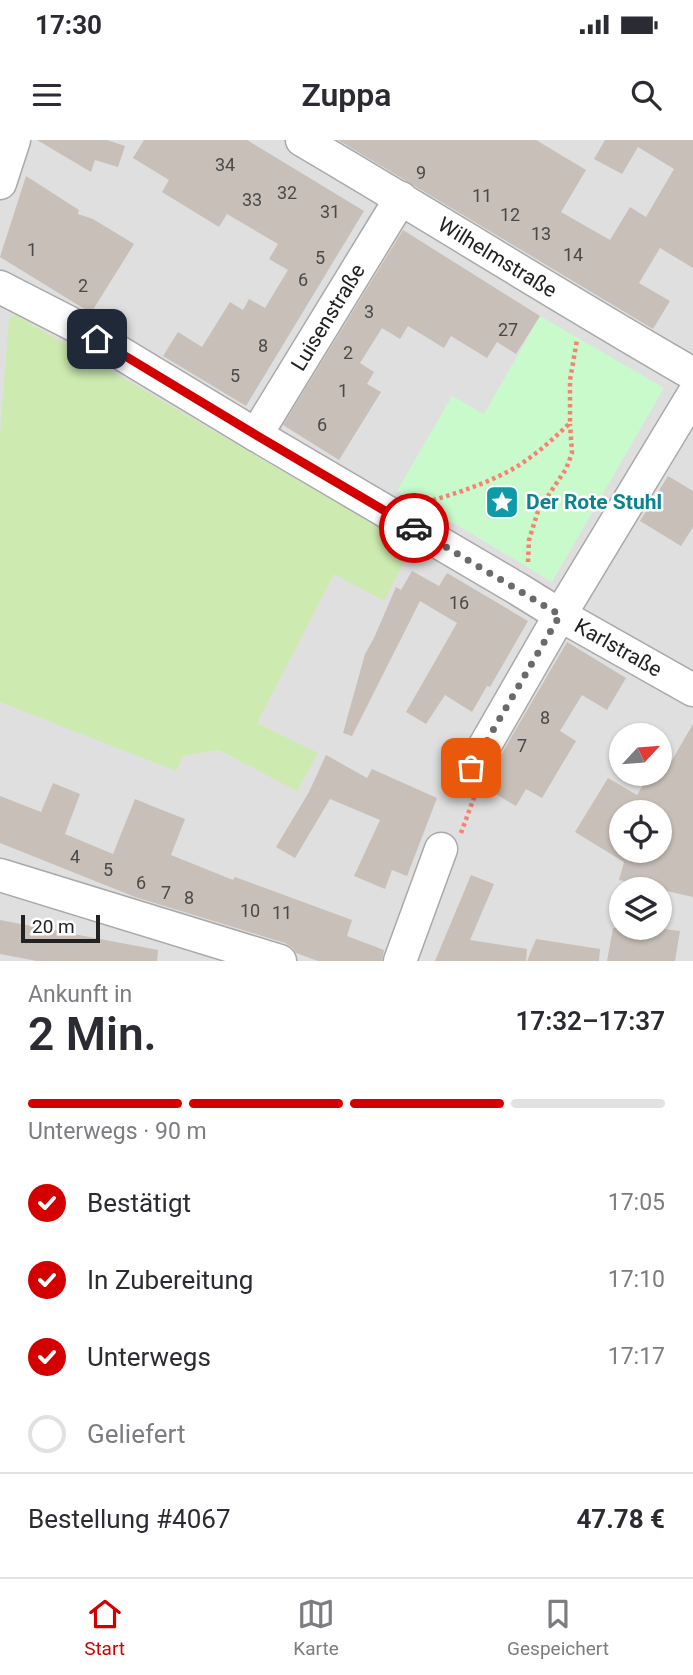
<!DOCTYPE html>
<html lang="de">
<meta charset="utf-8">
<style>
:root{--surface:#fff;--page:#f2f2f3;--text:#2b2b33;--muted:#7c7c81;--line:#e1e1e2;--accent:#d40000}
body{margin:0;font-family:Roboto,sans-serif;background:var(--page);color:var(--text);height:100vh;display:flex;flex-direction:column;font-size:26px;white-space:nowrap}
*{box-sizing:border-box;margin:0}
p{font-size:23px;color:var(--muted)}
.icon{flex:none;width:38px;height:38px;fill:none;stroke:currentColor;stroke-width:2;stroke-linecap:round;stroke-linejoin:round}
.map{position:relative;height:821px;overflow:hidden}
.drawer{display:flex;flex-direction:column;background:var(--surface);flex:1}
.drawer>*{flex:none}
.needle{width:46px;rotate:64deg}
.tools{position:absolute;left:609px;top:583px;display:grid;gap:14px}
.tools a{display:grid;place-items:center;width:63px;height:63px;border-radius:50%;background:var(--surface);box-shadow:0 2px 5px #0004;font-size:35px}
.scale{position:absolute;left:21px;bottom:18px;width:79px;box-sizing:border-box;padding-left:7px;border:4px solid #222;border-top:0;font-size:19px;line-height:24px;white-space:nowrap;color:#222;-webkit-text-stroke:5px #fff;paint-order:stroke}
.pin{position:absolute;display:grid;place-items:center;width:60px;height:60px;color:#fff;margin:-30px;border-radius:14px;box-shadow:0 4px 10px #0006}
.courier{position:absolute;display:grid;place-items:center;width:70px;height:70px;margin:-35px;border:5px solid #d40000;border-radius:50%;background:#fff;color:#222;box-shadow:0 2px 9px #0007}
.headline em{font-style:normal;font-weight:600}
.headline div{display:flex;flex-direction:column-reverse}
.headline{display:flex;align-items:center;justify-content:space-between;height:119px;padding:0 28px}
h1{font-size:46px;font-weight:600;line-height:52px}
.bar{display:grid;grid-template-columns:repeat(4,1fr);gap:10px 7px;align-content:center;height:84px;padding:0 28px}
.bar i{height:9px;border-radius:5px;background:var(--line)}
.bar .selected{background:var(--accent)}
.bar p{grid-column:span 4}
.line{display:flex;align-items:center;gap:18px;padding:0 28px;border-top:2px solid var(--line)}
.line div{flex:1}
ol{padding:0 28px;list-style:none}
li{display:flex;align-items:center;gap:21px;height:77px}
li p{margin-inline-start:auto}
li .icon{padding:7px;border-radius:50%;background:var(--accent);color:#fff;stroke-width:4}
li:last-child{color:var(--muted)}
li i{width:38px;height:38px;border:4px solid var(--line);border-radius:50%}
.status{display:flex;justify-content:space-between;align-items:center;height:49px;padding:0 35px;background:var(--surface);direction:ltr}
.status svg{height:19px;fill:currentColor}
header{display:flex;justify-content:space-between;align-items:center;height:91px;padding:0 28px;background:var(--surface);font-size:32px;font-weight:600}
.dock{display:flex;justify-content:space-around;align-items:center;height:98px;border-top:2px solid var(--line);background:var(--surface);font-size:19px;color:var(--muted)}
.dock a{display:grid;justify-items:center;gap:4px}
.dock .selected{color:var(--accent)}
.map>svg:first-child{display:block}
</style>
<div class="status"><b>17:30</b><svg viewBox="0 0 49 12"><path d="M0 12V9h3v3zM5 12V6h3v6zM10 12V3h3v9zM15 12V0h3v12zM26 1h20v11H26zM47 4h2v5h-2z"/></svg></div>
<header><svg class="icon" aria-label="menu" viewBox="0 0 24 24"><path d="M4 6h16M4 12h16M4 18h16"/></svg>Zuppa<svg class="icon" aria-label="search" viewBox="0 0 24 24"><circle cx="10" cy="10" r="6"/><path d="M15 15l6 6"/></svg></header>
<div class="map">
<svg width="693" height="821" viewBox="0 0 693 821">
<rect width="100%" height="100%" fill="#f2efe9"/>
<!-- residential -->
<path fill="#e0dfdf" fill-rule="evenodd" d="M0 0H693V821H0ZM621 595H660V634H621ZM621 672H660V710H621ZM621 749H660V788H621Z"/>
<!-- grass -->
<polygon fill="#cdebb0" points="14,176 19,177 412,407 384,461 334,434 257,583 318,613 297,651 219,610 183,616 176,631 0,562 0,294 9,178"/>
<!-- park -->
<polygon fill="#c8facc" points="540,176 664,248 552,442 422,364 397,351 452,256 484,274"/>
<!-- building -->
<g fill="#c7bfb8" fill-rule="evenodd">
<polygon points="37,0 107,0 125,6 118,27 95,20 91,32"/>
<polygon points="144,0 247,0 364,71 246,266 163,216 178,192 202,207 230,162 243,170 249,159 265,168 288,130 269,119 278,104 227,74 219,87 162,52 169,40 133,18"/>
<polygon points="338,0 536,0 586,30 561,72 610,100 630,67 646,77 674,29 638,7 622,34 594,19 605,0 693,0 693,128 660,108 639,143 670,161 653,189"/>
<polygon points="26,36 79,70 78,74 93,79 134,104 91,173 0,117"/>
<polygon points="403,90 540,176 516,214 497,202 487,218 451,196 444,208 408,186 400,199 382,188 360,223 374,232 367,244 381,252 339,320 283,285"/>
<polygon points="668,336 693,351 693,387 681,406 640,381"/>
<polygon points="412,431 439,446 447,433 528,481 490,547 487,546 472,572 445,555 426,584 406,572 457,483 420,461 352,596 343,593 365,514 374,498 396,447 401,450"/>
<polygon points="567,502 626,538 607,570 582,555 560,591 576,601 542,658 526,649 516,666 481,645 488,637"/>
<path d="M693 584V757L619 740 624 722 575 692 608 638 637 655 650 634H664ZM621 672H660V710H621Z"/>
<polygon points="326,615 367,638 372,629 437,658 407,736 392,730 385,749 354,736 380,680 330,659 295,718 276,707 309,652"/>
<polygon points="53,643 80,654 65,694 113,714 135,659 152,666 185,679 171,715 233,740 235,737 352,780 347,796 384,810 382,821 318,821 296,813 293,808 285,803 135,757 0,703 0,656 41,672"/>
<polygon points="471,735 494,744 470,800 527,809 526,821 435,821"/>
<polygon points="0,780 158,810 157,821 37,821 0,814"/>
<polygon points="613,788 656,788 680,791 675,821 607,821"/>
<polygon points="536,799 600,809 599,821 527,821"/>
</g>
<g fill="none" stroke-linecap="round" stroke-linejoin="round">
<!-- street casing -->
<g stroke="#a9a9a9" stroke-width="35">
<g id="street">
<path id="s1" d="M302 0C433 77 561 158 693 234"/>
<polyline points="0,43 14,0"/>
<path id="s2" d="M0 147 74 185 256 295 518 449 560 475 693 550"/>
<path id="s3" d="M256 295 401 58"/>
<polyline points="472,628 560,475 693,255"/>
<polyline points="0,735 280,821"/>
<polyline points="400,821 441,709"/>
</g>
</g>
<!-- path -->
<g stroke="#fa8072" stroke-width="4.5" stroke-dasharray="3.5 3.5" stroke-linecap="butt">
<path d="M426 362C451 355 476 347 499 336 526 324 549 303 570 283V240L577 200"/>
<polyline points="528,422 529,400 538,371 566,329 572,313 570,284"/>
<polyline points="461,693 475,655"/>
</g>
<!-- street -->
<use href="#street" stroke="#fff" stroke-width="32"/>
</g>
<g fill="none" stroke-linecap="round" stroke-linejoin="round">
<!-- done -->
<polyline stroke="#6b6a68" stroke-width="7" stroke-dasharray="0 12.6" points="414,388 560,475 471,628"/>
<!-- route -->
<polyline stroke="#d40000" stroke-width="9" points="97,199 256,295 414,388"/>
</g>
<!-- icons -->
<defs>
<g id="sight-square" transform="scale(1.75)"><rect x="-9" y="-9" width="18" height="18" rx="4" fill="#0f9aa8" stroke="#fff"/><path d="M0-6L1.8-2.2L6-1.7L2.9 1.2L3.7 5.4L0 3.3L-3.7 5.4L-2.9 1.2L-6-1.7L-1.8-2.2Z" fill="#fff"/></g>
</defs>
<g fill-rule="evenodd">
<use href="#sight-square" x="502" y="362"/>
</g>
<g text-anchor="middle" dominant-baseline="central" stroke-width="5" stroke-linejoin="round" paint-order="stroke">
<!-- number labels -->
<g font-size="18" fill="#4b4948">
<text x="225" y="24">34</text>
<text x="421" y="32">9</text>
<text x="287" y="52">32</text>
<text x="482" y="55">11</text>
<text x="252" y="59">33</text>
<text x="330" y="71">31</text>
<text x="510" y="74">12</text>
<text x="541" y="93">13</text>
<text x="32" y="109">1</text>
<text x="573" y="114">14</text>
<text x="320" y="117">5</text>
<text x="303" y="139">6</text>
<text x="83" y="145">2</text>
<text x="369" y="171">3</text>
<text x="508" y="189">27</text>
<text x="263" y="205">8</text>
<text x="348" y="212">2</text>
<text x="235" y="235">5</text>
<text x="343" y="250">1</text>
<text x="322" y="284">6</text>
<text x="459" y="462">16</text>
<text x="545" y="577">8</text>
<text x="522" y="605">7</text>
<text x="75" y="716">4</text>
<text x="108" y="729">5</text>
<text x="141" y="742">6</text>
<text x="166" y="752">7</text>
<text x="189" y="757">8</text>
<text x="250" y="770">10</text>
<text x="282" y="772">11</text>
</g>
<!-- street labels -->
<g font-size="21" fill="#222" stroke="#fff">
<text stroke="none"><textPath href="#s1" startOffset="228">Wilhelmstraße</textPath></text>
<text stroke="none"><textPath href="#s3" startOffset="138">Luisenstraße</textPath></text>
<text stroke="none"><textPath href="#s2" startOffset="716">Karlstraße</textPath></text>
</g>
<!-- culture labels -->
<g font-size="21" font-weight="bold" fill="#0d838f" stroke="#fff" text-anchor="start">
<text x="526" y="362">Der Rote Stuhl</text>
</g>
</g>
</svg>
<div class="tools">
<a><svg class="needle" viewBox="-14 -14 28 28"><path d="M0-13l5 13h-10z" fill="#e53935"/><path d="M0 13l5-13h-10z" fill="#7c7c81"/></svg></a>
<a><svg class="icon" aria-label="locate" viewBox="0 0 24 24"><circle cx="12" cy="12" r="6"/><path d="M12 2v4M12 18v4M2 12h4M18 12h4"/></svg></a>
<a><svg class="icon" aria-label="layers" viewBox="0 0 24 24"><path d="M12 4l9 5-9 5-9-5zM3 14l9 5 9-5"/></svg></a>
</div>
<div class="scale">20 m</div>
<div class="pin" style="left:471px;top:628px;background:#ea580c"><svg class="icon" aria-label="bag" viewBox="0 0 24 24"><path d="M5 8h14l-1 12H6zM9 8a3 3 0 0 1 6 0"/></svg></div>
<div class="pin" style="left:97px;top:199px;background:#1f2937"><svg class="icon" aria-label="home" viewBox="0 0 24 24"><path d="M3 11l9-7 9 7M6 9v11h12V9"/></svg></div>
<div class="courier" style="left:414px;top:388px"><svg class="icon" aria-label="car" viewBox="0 0 24 24"><path d="M5 17H2v-5l4-1 3-4h7l3 4 3 1v5h-3M9 17h6M6 11h13"/><circle cx="7" cy="17" r="2"/><circle cx="17" cy="17" r="2"/></svg></div>
</div>
<section class="drawer">
<div class="headline"><div><h1>2 Min.</h1><p>Ankunft in</p></div><em>17:32–17:37</em></div>
<div class="bar"><i class="selected"></i><i class="selected"></i><i class="selected"></i><i></i><p>Unterwegs · 90 m</p></div>
<ol>
<li><svg class="icon" aria-label="check" viewBox="0 0 24 24"><path d="M5 12l5 5 9-10"/></svg>Bestätigt<p>17:05</p></li>
<li><svg class="icon" aria-label="check" viewBox="0 0 24 24"><path d="M5 12l5 5 9-10"/></svg>In Zubereitung<p>17:10</p></li>
<li><svg class="icon" aria-label="check" viewBox="0 0 24 24"><path d="M5 12l5 5 9-10"/></svg>Unterwegs<p>17:17</p></li>
<li><i></i>Geliefert</li>
</ol>
<div class="line" style="height:91px"><div>Bestellung #4067</div><b>47.78 €</b></div>
</section>
<nav class="dock">
<a class="selected"><svg class="icon" aria-label="home" viewBox="0 0 24 24"><path d="M3 11l9-7 9 7M6 9v11h12V9"/></svg>Start</a>
<a><svg class="icon" aria-label="map" viewBox="0 0 24 24"><path d="M3 6l6-2 6 2 6-2v14l-6 2-6-2-6 2zM9 4v14M15 6v14"/></svg>Karte</a>
<a><svg class="icon" aria-label="saved" viewBox="0 0 24 24"><path d="M7 4h10v16l-5-4-5 4z"/></svg>Gespeichert</a>
</nav>
